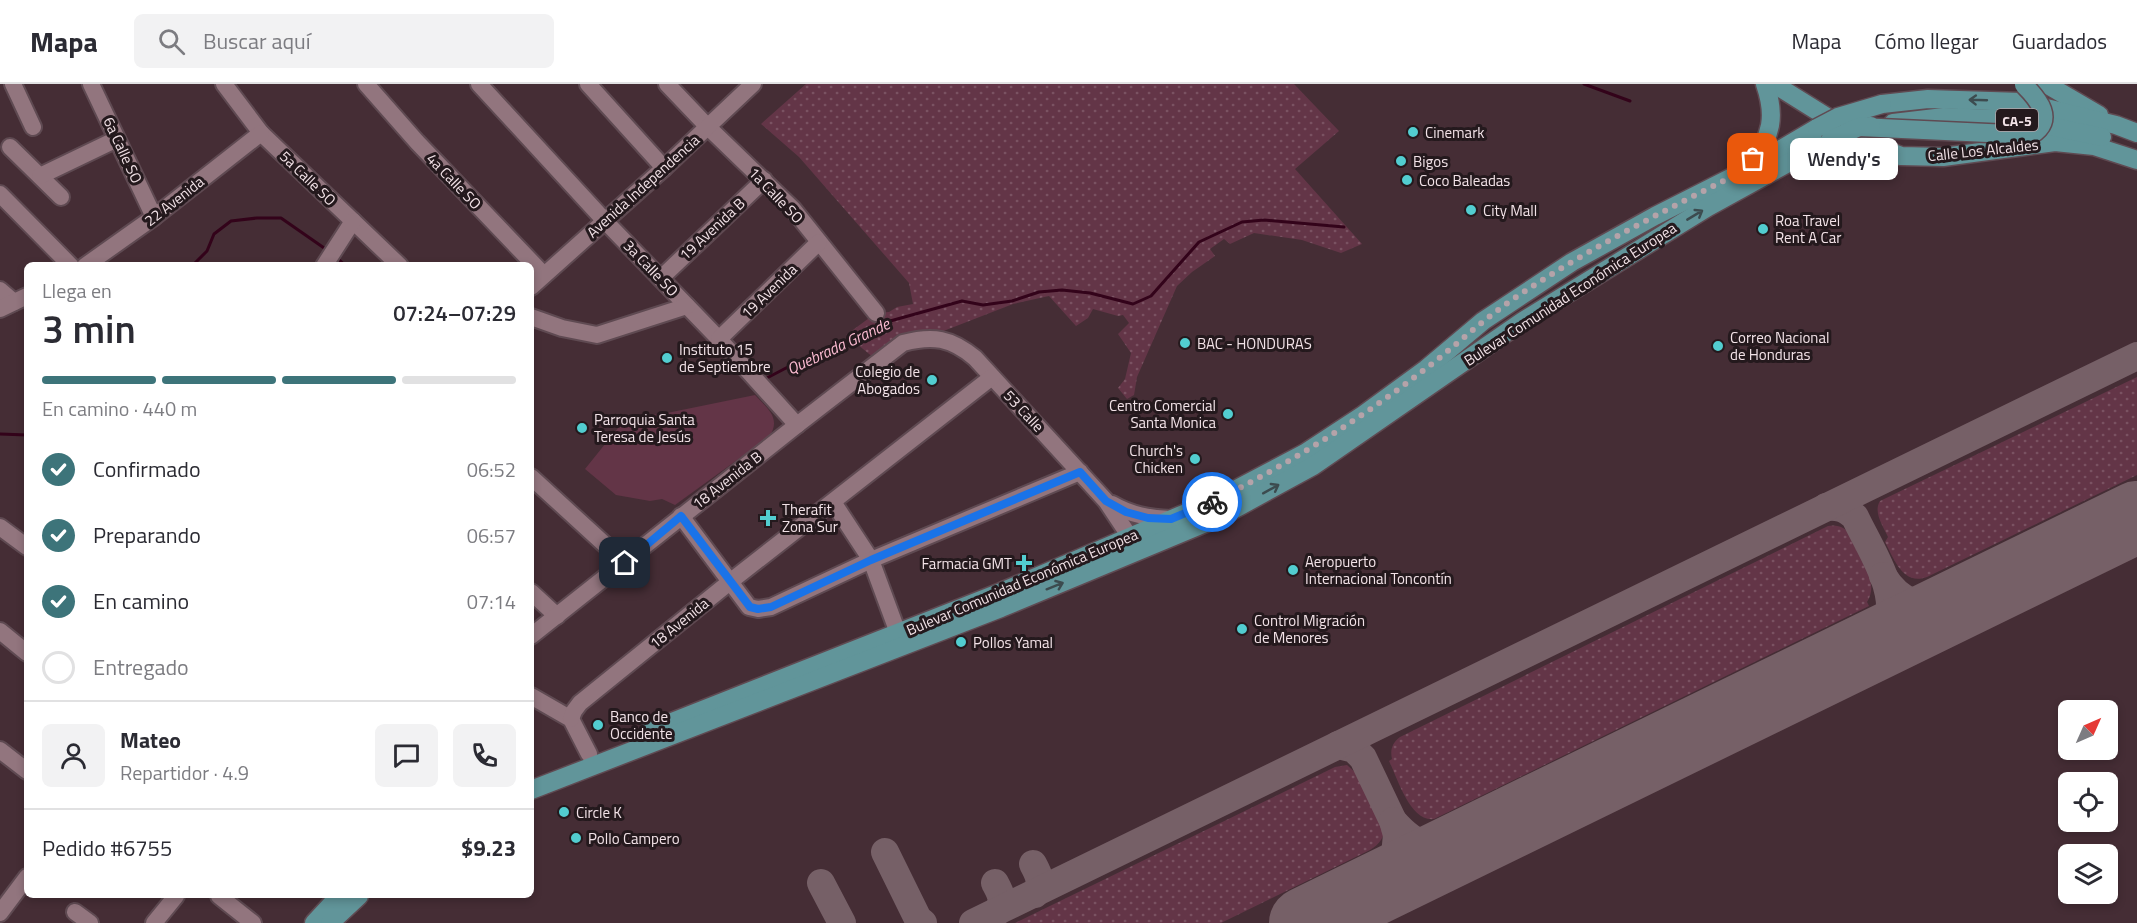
<!DOCTYPE html>
<html lang="es">
<meta charset="utf-8">
<style>
:root{--surface:#fff;--page:#f2f2f3;--text:#2b2b33;--muted:#7c7c81;--line:#e1e1e2;--accent:#3d747a}
body{margin:0;font-family:"Titillium Web",sans-serif;background:var(--page);color:var(--text);height:100vh;display:flex;flex-direction:column;font-size:22px;white-space:nowrap}
*{box-sizing:border-box;margin:0}
p{font-size:20px;color:var(--muted)}
.icon{flex:none;width:33px;height:33px;fill:none;stroke:currentColor;stroke-width:2;stroke-linecap:round;stroke-linejoin:round}
.map{position:relative;flex:1;overflow:hidden}
.drawer{position:absolute;left:24px;top:178px;width:510px;height:636px;display:flex;flex-direction:column;background:var(--surface);border-radius:9px;box-shadow:0 3px 9px #0003}
.drawer>*{flex:none}
.needle{width:39px;rotate:45deg}
.controls{position:absolute;left:2058px;top:616px;display:grid;gap:12px}
.controls a{display:grid;place-items:center;width:60px;height:60px;border-radius:9px;background:var(--surface);box-shadow:0 3px 9px #0003;font-size:30px}
.pin{position:absolute;display:grid;place-items:center;width:51px;height:51px;color:#fff;margin:-26px;border-radius:12px;box-shadow:0 3px 9px #0006}
.courier{position:absolute;display:grid;place-items:center;width:60px;height:60px;margin:-30px;border:4px solid #1a73e8;border-radius:50%;background:#fff;color:#222;box-shadow:0 2px 8px #0007}
.bubble{position:absolute;height:42px;border-radius:9px;background:var(--surface);box-shadow:0 3px 9px #0003;font-size:20px;font-weight:600;line-height:42px;text-align:center}
.head em{font-style:normal;font-weight:600}
.head div{display:flex;flex-direction:column-reverse}
.head{display:flex;align-items:center;justify-content:space-between;height:102px;padding:0 18px}
h1{font-size:39px;font-weight:600;line-height:45px}
.bar{display:grid;grid-template-columns:repeat(4,1fr);gap:9px 6px;align-content:center;height:72px;padding:0 18px}
.bar i{height:8px;border-radius:4px;background:var(--line)}
.bar .selected{background:var(--accent)}
.bar p{grid-column:span 4}
.line{display:flex;align-items:center;gap:15px;padding:0 18px;border-top:2px solid var(--line)}
.line div{flex:1}
.round{display:grid;place-items:center;flex:none;width:63px;height:63px;border-radius:9px;background:var(--page)}
ol{padding:0 18px;list-style:none}
li{display:flex;align-items:center;gap:18px;height:66px}
li p{margin-inline-start:auto}
li .icon{padding:6px;border-radius:50%;background:var(--accent);color:#fff;stroke-width:4}
li:last-child{color:var(--muted)}
li i{width:33px;height:33px;border:3px solid var(--line);border-radius:50%}
header{display:flex;align-items:center;gap:36px;box-sizing:border-box;height:84px;padding:0 30px;background:var(--surface);border-bottom:2px solid var(--line)}
header strong{font-size:28px}
nav{display:flex;gap:33px;margin-inline-start:auto;font-size:21px}
.search{width:420px;height:54px;background:var(--page);display:flex;align-items:center;gap:15px;box-sizing:border-box;padding:0 21px;border-radius:9px;color:var(--muted);font-size:22px}
.map>svg:first-child{display:block}
</style>
<header>
<strong>Mapa</strong>
<div class="search"><svg class="icon" aria-label="search" viewBox="0 0 24 24"><circle cx="10" cy="10" r="6"/><path d="M15 15l6 6"/></svg>Buscar aquí</div>
<nav><a>Mapa</a><a>Cómo llegar</a><a>Guardados</a></nav>
</header>
<div class="map">
<svg width="2137" height="839" viewBox="0 0 2137 839">
<defs>
<pattern id="grass-dots" width="8" height="8" patternUnits="userSpaceOnUse" patternTransform="scale(1.5)"><rect width="8" height="8" fill="#633547"/><path d="M2 2h.1M6 6h.1" fill="none" stroke="#7a5262" stroke-width="1.8" stroke-linecap="round"/></pattern>
</defs>
<rect width="100%" height="100%" fill="#452d35"/>
<!-- grass -->
<g fill="url(#grass-dots)">
<polygon points="806,0 1294,0 1339,47 1295,85 1362,160 1341,169 1302,156 1254,149 1230,160 1224,155 1210,165 1215,172 1192,188 1177,202 1137,293 1134,311 1127,315 1118,304 1125,295 1131,269 1118,250 1129,239 1123,231 1118,232 1093,225 1088,234 1076,242 1049,212 1013,220 874,274 846,251 876,229 889,228 897,223 913,220 909,199 799,73 761,40"/>
<path d="M2137 293V391L1927 493C1903 502 1894 475 1885 458L1888 453C1883 442 1873 428 1880 417Z"/>
<path d="M1828 442C1838 440 1846 444 1852 452 1860 471 1880 498 1867 518L1869 522 1434 735C1410 738 1398 695 1389 677L1392 675C1390 666 1392 659 1400 653Z"/>
<path d="M1347 681 1357 690 1362 698 1365 697C1376 721 1400 748 1370 766L1221 839H1015L1335 683Z"/>
</g>
<!-- green -->
<path fill="#633547" d="M755 311C767 324 782 334 769 353L675 421 662 415 650 417 616 411 585 385 626 334 667 329Z"/>
<g fill="none" stroke-linecap="round" stroke-linejoin="round">
<!-- stream -->
<g stroke="#33031a" stroke-width="3">
<polyline points="1584,0 1630,17"/>
<polyline points="337,174 346,182"/>
<polyline points="192,182 207,167 214,150 231,137 257,134 281,134 327,166"/>
<polyline points="765,295 786,284 819,274 855,258 883,239 962,217 983,221 1012,217 1039,208 1062,206 1090,209 1133,220 1151,212 1199,158 1242,138 1264,136 1344,143"/>
<polyline points="0,350 27,351"/>
</g>
<!-- taxiway -->
<g stroke="#766067" stroke-width="28">
<path d="M1826 423C1839 422 1845 424 1855 433 1868 461 1896 502 1889 534 1886 546 1876 555 1867 564"/>
<path d="M1883 492C1901 521 1922 524 1953 522"/>
<polyline points="1338,661 1354,665 1363,674 1393,737 1397,751 1395,771 1389,785 1369,808"/>
<path d="M1393 737C1421 769 1437 766 1475 756"/>
<polyline points="885,768 918,835 923,839"/>
<path d="M1033 780C1039 791 1043 799 1035 810"/>
<polyline points="821,799 842,839"/>
<path d="M995 799C1001 810 1005 817 997 828"/>
<polyline points="973,839 2137,272"/>
</g>
<!-- runway -->
<polyline stroke="#766067" stroke-width="72" points="1305,839 2137,433"/>
<!-- minor casing -->
<g stroke="#5f4a52" stroke-width="20">
<g id="minor">
<polyline points="13,0 33,43"/>
<polyline points="91,0 154,133"/>
<polyline points="224,0 261,49 400,182"/>
<polyline points="366,0 417,58 544,191"/>
<polyline points="479,0 605,137 719,255 797,341"/>
<polyline points="588,0 664,84"/>
<polyline points="667,0 708,43 793,125 876,229"/>
<polyline points="10,63 61,113"/>
<polyline points="40,92 117,55"/>
<polyline points="0,110 71,182"/>
<polyline points="85,182 154,133 261,49"/>
<polyline points="324,182 353,137"/>
<polyline points="661,194 764,96"/>
<polyline points="531,203 664,84 753,0"/>
<polyline points="0,206 14,218"/>
<polyline points="0,225 27,212"/>
<polyline points="531,233 562,244 597,251 687,222"/>
<polyline points="719,255 819,158"/>
<polyline points="531,393 625,479"/>
<polyline points="833,418 871,476 898,549"/>
<path d="M1112 420C1131 431 1149 434 1171 435"/>
<polyline points="681,432 749,523 758,525 771,523 871,476 1080,388"/>
<polyline points="0,443 27,463"/>
<polyline points="531,508 557,532"/>
<polyline points="0,547 27,569"/>
<path d="M531 552 797 341 903 259C933 251 951 254 975 274L1106 417 1130 453"/>
<polyline points="531,612 571,635 589,670"/>
<polyline points="571,635 574,627 580,619 731,497 992,293"/>
<polyline points="0,666 27,687"/>
<polyline points="219,812 253,839"/>
<polyline points="75,828 90,839"/>
<polyline points="0,829 27,793"/>
<polyline points="154,839 176,812"/>
</g>
</g>
<!-- major casing -->
<g stroke="#5f4a52" stroke-width="21">
<g id="major">
<polyline points="1774,0 1870,60 1901,72 1943,73 2055,58 2094,62 2137,76"/>
<polyline points="2046,0 2099,31"/>
<polyline points="1882,20 1928,15 2022,18 2116,41 2137,49"/>
<polyline points="1893,39 1944,33 2020,36 2102,53"/>
<path d="M1751 79C1772 52 1776 32 1765 0"/>
<polyline points="649,647 1001,508 1214,417 1305,369 1363,331 1426,285 1483,237 1572,178 1655,132 1744,87 1817,44"/>
<polyline points="531,706 1001,524 1220,433 1313,382 1523,237 1708,123 1830,56"/>
<polyline points="314,839 339,812"/>
<polyline points="330,839 359,812"/>
</g>
</g>
<!-- minor -->
<use href="#minor" stroke="#92757e" stroke-width="16"/>
<!-- major -->
<use href="#major" stroke="#61959a" stroke-width="18"/>
<!-- major-bridge casing -->
<g stroke="#5f4a52" stroke-width="21" stroke-linecap="butt">
<g id="major-bridge">
<path d="M1859 43 2031 51C2056 36 2038 15 2024 1"/>
<polyline points="1817,44 1838,33 1882,20"/>
<polyline points="1830,56 1859,43 1871,42"/>
</g>
</g>
<!-- major-bridge -->
<use href="#major-bridge" stroke="#61959a" stroke-width="18"/>
</g>
<!-- one-way arrows -->
<defs><path id="oneway-shaft" d="M-6 0H5M1.5-3L5.5 0L1.5 3" fill="none" stroke-width="1.6" stroke-linecap="round" stroke-linejoin="round" transform="scale(1.5)"/></defs>
<g stroke="#3c4b4f">
<use href="#oneway-shaft" transform="translate(1978 16) rotate(-178)"/>
<use href="#oneway-shaft" transform="translate(1695 131) rotate(-31)"/>
<use href="#oneway-shaft" transform="translate(1271 405) rotate(-29)"/>
<use href="#oneway-shaft" transform="translate(1055 502) rotate(-22)"/>
</g>
<g fill="none" stroke-linecap="round" stroke-linejoin="round">
<!-- done -->
<path stroke="#b5a3a9" stroke-width="6" stroke-dasharray="0 10.8" d="M1212 418C1287 381 1358 337 1424 286 1453 264 1479 239 1509 218 1583 167 1664 127 1743 87L1753 75"/>
<!-- route -->
<polyline stroke="#1a73e8" stroke-width="8" points="625,479 681,432 750,523 758,525 771,523 871,476 1080,388 1106,417 1126,428 1148,434 1171,435 1212,418"/>
</g>
<!-- markers -->
<g fill="#52cdd0" stroke="#24191d" stroke-width="2">
<circle cx="1413" cy="48" r="6"/>
<circle cx="1401" cy="77" r="6"/>
<circle cx="1407" cy="96" r="6"/>
<circle cx="1471" cy="126" r="6"/>
<circle cx="1763" cy="145" r="6"/>
<circle cx="1185" cy="259" r="6"/>
<circle cx="1718" cy="262" r="6"/>
<circle cx="667" cy="274" r="6"/>
<circle cx="932" cy="296" r="6"/>
<circle cx="1228" cy="330" r="6"/>
<circle cx="582" cy="344" r="6"/>
<circle cx="1195" cy="375" r="6"/>
<path d="M765 425h6v6h6v6h-6v6h-6v-6h-6v-6h6z"/>
<path d="M1021 470h6v6h6v6h-6v6h-6v-6h-6v-6h6z"/>
<circle cx="1293" cy="486" r="6"/>
<circle cx="1242" cy="545" r="6"/>
<circle cx="961" cy="558" r="6"/>
<circle cx="598" cy="641" r="6"/>
<circle cx="564" cy="728" r="6"/>
<circle cx="576" cy="754" r="6"/>
</g>
<g text-anchor="middle" dominant-baseline="central" stroke-width="6" stroke-linejoin="round" paint-order="stroke">
<!-- shield labels -->
<rect fill="#24191d" stroke="#b4a6aa" stroke-width="1.5" x="1996" y="25" width="42" height="22" rx="4.5"/>
<g font-size="14" font-weight="bold" fill="#f2e2e7">
<text x="2017" y="36">CA-5</text>
</g>
<!-- poi labels -->
<g font-size="15" fill="#f2e2e7" stroke="#24191d" text-anchor="start">
<text x="1425" y="48">Cinemark</text>
<text x="1413" y="77">Bigos</text>
<text x="1419" y="96">Coco Baleadas</text>
<text x="1483" y="126">City Mall</text>
<text x="1775" y="136">Roa Travel<tspan x="1775" dy="17">Rent A Car</tspan></text>
<text x="1730" y="253">Correo Nacional<tspan x="1730" dy="17">de Honduras</tspan></text>
<text x="1197" y="259">BAC - HONDURAS</text>
<text x="679" y="265">Instituto 15<tspan x="679" dy="17">de Septiembre</tspan></text>
<text x="920" y="287" text-anchor="end">Colegio de<tspan x="920" dy="17">Abogados</tspan></text>
<text x="1216" y="321" text-anchor="end">Centro Comercial<tspan x="1216" dy="17">Santa Monica</tspan></text>
<text x="594" y="335">Parroquia Santa<tspan x="594" dy="17">Teresa de Jesús</tspan></text>
<text x="1183" y="366" text-anchor="end">Church's<tspan x="1183" dy="17">Chicken</tspan></text>
<text x="782" y="425">Therafit<tspan x="782" dy="17">Zona Sur</tspan></text>
<text x="1305" y="477">Aeropuerto<tspan x="1305" dy="17">Internacional Toncontín</tspan></text>
<text x="1012" y="479" text-anchor="end">Farmacia GMT</text>
<text x="1254" y="536">Control Migración<tspan x="1254" dy="17">de Menores</tspan></text>
<text x="973" y="558">Pollos Yamal</text>
<text x="610" y="632">Banco de<tspan x="610" dy="17">Occidente</tspan></text>
<text x="576" y="728">Circle K</text>
<text x="588" y="754">Pollo Campero</text>
</g>
<!-- street labels -->
<g font-size="15" fill="#f2e2e7" stroke="#24191d">
<text transform="translate(123 66) rotate(65)">6a Calle SO</text>
<text transform="translate(1983 66) rotate(-6)">Calle Los Alcaldes</text>
<text transform="translate(308 94) rotate(44)">5a Calle SO</text>
<text transform="translate(454 97) rotate(46)">4a Calle SO</text>
<text transform="translate(643 102) rotate(-42)">Avenida Independencia</text>
<text transform="translate(776 111) rotate(46)">1a Calle SO</text>
<text transform="translate(174 117) rotate(-38)">22 Avenida</text>
<text transform="translate(712 145) rotate(-43)">19 Avenida B</text>
<text transform="translate(651 184) rotate(46)">3a Calle SO</text>
<text transform="translate(769 207) rotate(-44)">19 Avenida</text>
<text transform="translate(1570 210) rotate(-33)">Bulevar Comunidad Económica Europea</text>
<text transform="translate(1024 327) rotate(47)">53 Calle</text>
<text transform="translate(727 396) rotate(-38)">18 Avenida B</text>
<text transform="translate(1022 498) rotate(-23)">Bulevar Comunidad Económica Europea</text>
<text transform="translate(679 539) rotate(-39)">18 Avenida</text>
</g>
<!-- water labels -->
<g font-size="16" font-style="italic" fill="#fbbbd1" stroke="#24191d">
<text transform="translate(838 262) rotate(-25)">Quebrada Grande</text>
</g>
</g>
</svg>
<div class="controls">
<a><svg class="needle" viewBox="-14 -14 28 28"><path d="M0-13l5 13h-10z" fill="#e53935"/><path d="M0 13l5-13h-10z" fill="#7c7c81"/></svg></a>
<a><svg class="icon" aria-label="locate" viewBox="0 0 24 24"><circle cx="12" cy="12" r="6"/><path d="M12 2v4M12 18v4M2 12h4M18 12h4"/></svg></a>
<a><svg class="icon" aria-label="layers" viewBox="0 0 24 24"><path d="M12 4l9 5-9 5-9-5zM3 14l9 5 9-5"/></svg></a>
</div>
<div class="pin" style="left:1753px;top:75px;background:#ea580c"><svg class="icon" aria-label="bag" viewBox="0 0 24 24"><path d="M5 8h14l-1 12H6zM9 8a3 3 0 0 1 6 0"/></svg></div>
<div class="pin" style="left:625px;top:479px;background:#1f2937"><svg class="icon" aria-label="home" viewBox="0 0 24 24"><path d="M3 11l9-7 9 7M6 9v11h12V9"/></svg></div>
<div class="courier" style="left:1212px;top:418px"><svg class="icon" aria-label="bike" viewBox="0 0 24 24"><circle cx="6" cy="16" r="4"/><circle cx="18" cy="16" r="4"/><path d="M6 16l4-8h5l3 8M10 8l3 8H6M13 5h3"/></svg></div>
<div class="bubble" style="left:1790px;top:54px;width:108px">Wendy's</div>
<section class="drawer">
<div class="head"><div><h1>3 min</h1><p>Llega en</p></div><em>07:24–07:29</em></div>
<div class="bar"><i class="selected"></i><i class="selected"></i><i class="selected"></i><i></i><p>En camino · 440 m</p></div>
<ol>
<li><svg class="icon" aria-label="check" viewBox="0 0 24 24"><path d="M5 12l5 5 9-10"/></svg>Confirmado<p>06:52</p></li>
<li><svg class="icon" aria-label="check" viewBox="0 0 24 24"><path d="M5 12l5 5 9-10"/></svg>Preparando<p>06:57</p></li>
<li><svg class="icon" aria-label="check" viewBox="0 0 24 24"><path d="M5 12l5 5 9-10"/></svg>En camino<p>07:14</p></li>
<li><i></i>Entregado</li>
</ol>
<div class="line" style="height:108px"><a class="round"><svg class="icon" aria-label="person" viewBox="0 0 24 24"><circle cx="12" cy="8" r="4"/><path d="M4 21q1-7 8-7t8 7"/></svg></a><div><b>Mateo</b><p>Repartidor · 4.9</p></div><a class="round"><svg class="icon" aria-label="chat" viewBox="0 0 24 24"><path d="M4 5h16v11H9l-5 4z"/></svg></a><a class="round"><svg class="icon" aria-label="phone" viewBox="0 0 24 24"><path d="M5 4h4l2 5-3 2q2 4 5 5l2-3 5 2v4C11 20 4 13 5 4z"/></svg></a></div>
<div class="line" style="height:78px"><div>Pedido #6755</div><b>$9.23</b></div>
</section>
</div>
